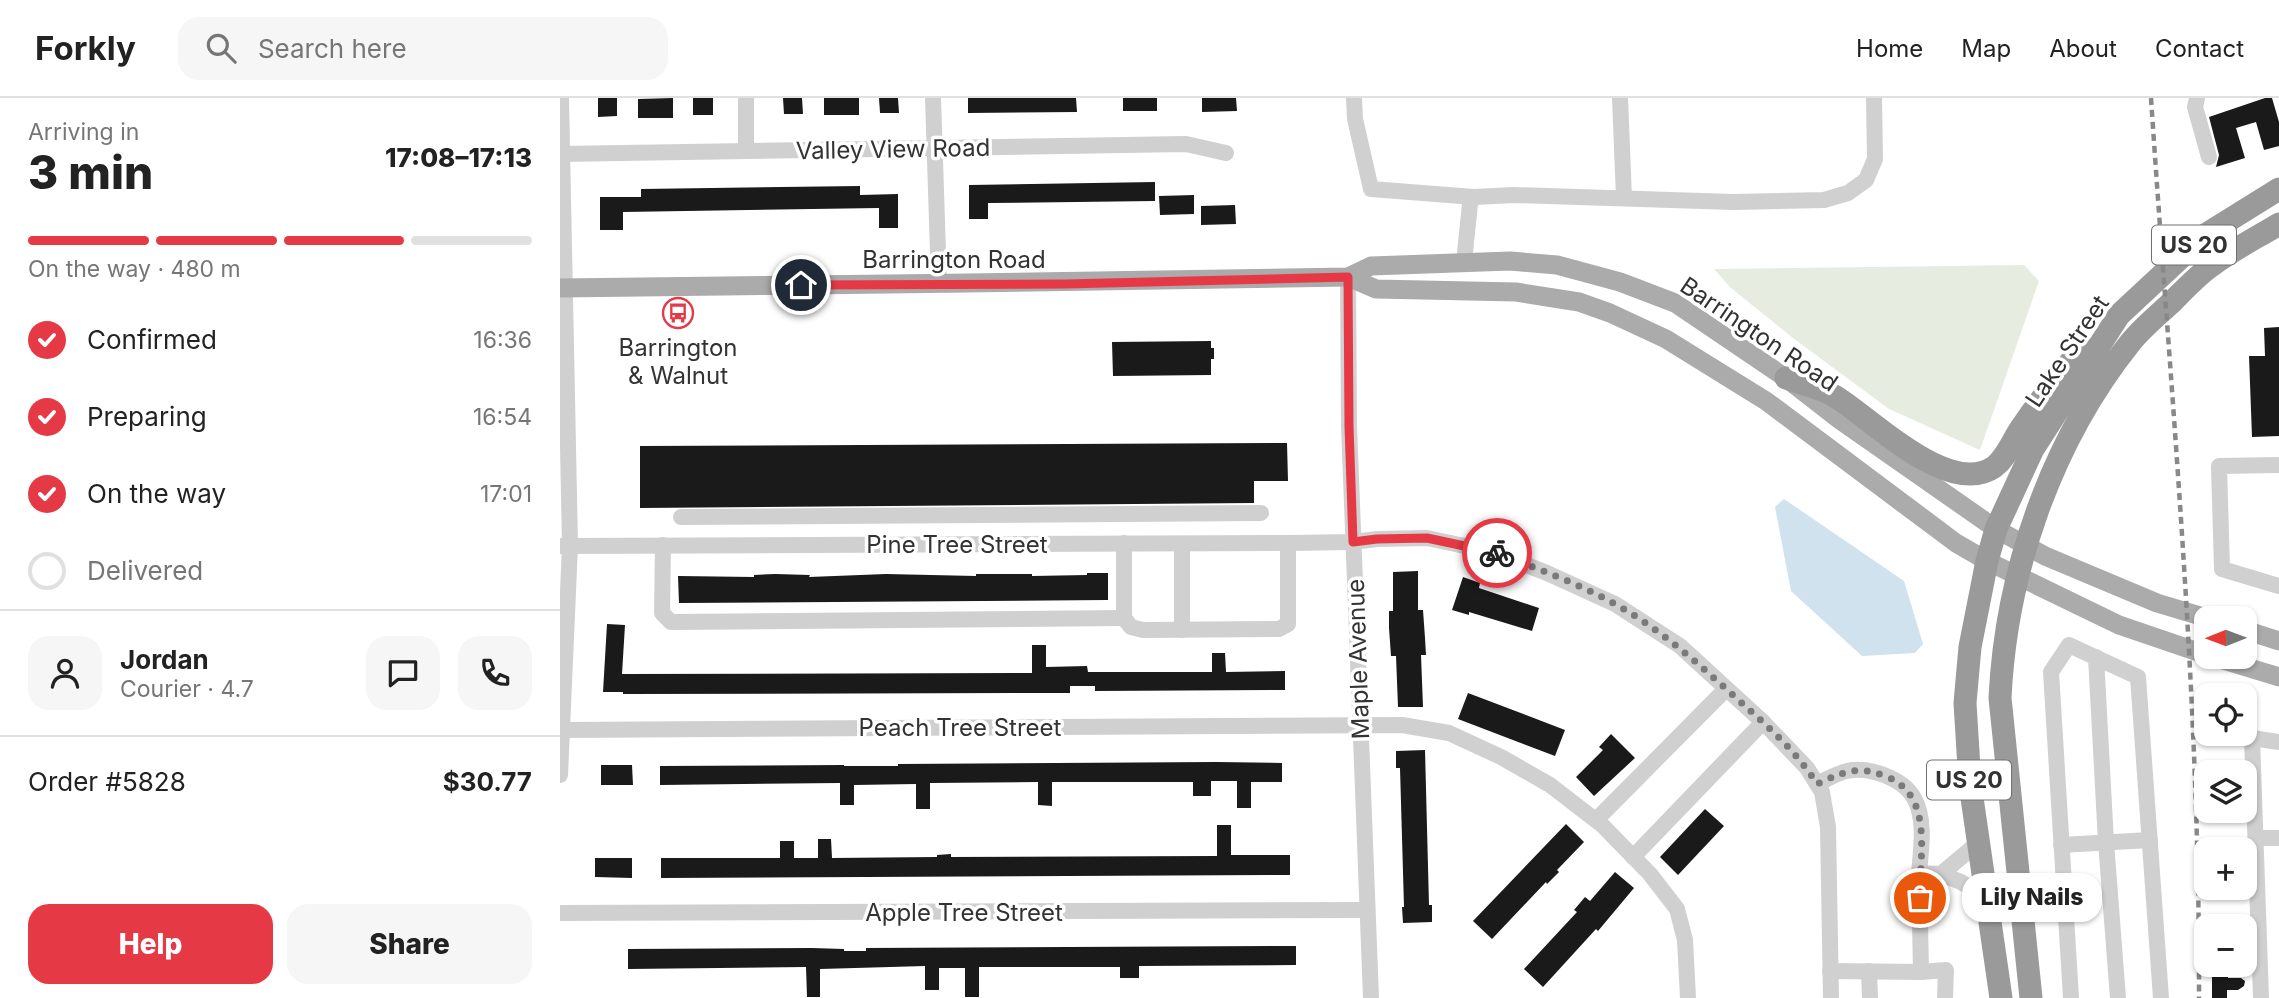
<!DOCTYPE html>
<meta charset="utf-8">
<style>
:root{--surface:#fff;--page:#f6f6f6;--text:#222;--muted:#767676;--line:#e0e0e0;--accent:#e63946}
body{margin:0;font-family:Inter,sans-serif;background:var(--page);color:var(--text);height:100vh;display:flex;flex-direction:column;font-size:26px;white-space:nowrap}
*{box-sizing:border-box;margin:0}
p{font-size:23px;color:var(--muted)}
.icon{flex:none;width:38px;height:38px;fill:none;stroke:currentColor;stroke-width:2;stroke-linecap:round;stroke-linejoin:round}
.map{position:relative;flex:1;overflow:hidden}
.details{display:flex;flex-direction:column;background:var(--surface);width:560px}
.details>*{flex:none}
.needle{width:46px;rotate:269deg}
.fabs{position:absolute;left:1634px;top:508px;display:grid;gap:14px}
.fabs a{display:grid;place-items:center;width:63px;height:63px;border-radius:14px;background:var(--surface);box-shadow:0 2px 5px #0004;font-size:35px}
.pin{position:absolute;display:grid;place-items:center;width:60px;height:60px;color:#fff;margin:-30px;border:4px solid #fff;border-radius:50%;box-shadow:0 2px 7px #0007}
.courier{position:absolute;display:grid;place-items:center;width:70px;height:70px;margin:-35px;border:5px solid #e63946;border-radius:50%;background:#fff;color:#222;box-shadow:0 2px 9px #0007}
.bubble{position:absolute;height:49px;border-radius:21px;background:var(--surface);box-shadow:0 2px 5px #0004;font-size:23px;font-weight:800;line-height:49px;text-align:center}
.overview em{font-style:normal;font-weight:800}
.overview div{display:flex;flex-direction:column-reverse}
.overview{display:flex;align-items:center;justify-content:space-between;height:119px;padding:0 28px}
h1{font-size:46px;font-weight:800;line-height:52px}
.bar{display:grid;grid-template-columns:repeat(4,1fr);gap:10px 7px;align-content:center;height:84px;padding:0 28px}
.bar i{height:9px;border-radius:5px;background:var(--line)}
.bar .on{background:var(--accent)}
.bar p{grid-column:span 4}
.line{display:flex;align-items:center;gap:18px;padding:0 28px;border-top:2px solid var(--line)}
.line div{flex:1}
.round{display:grid;place-items:center;flex:none;width:74px;height:74px;border-radius:21px;background:var(--page)}
ol{padding:0 28px;list-style:none}
li{display:flex;align-items:center;gap:21px;height:77px}
li p{margin-inline-start:auto}
li .icon{padding:7px;border-radius:50%;background:var(--accent);color:#fff;stroke-width:4}
li:last-child{color:var(--muted)}
li i{width:38px;height:38px;border:4px solid var(--line);border-radius:50%}
.cta{display:flex;gap:14px;margin-top:auto;padding:14px 28px}
.cta a{flex:1;height:80px;border-radius:21px;background:var(--accent);color:#fff;font-size:28px;font-weight:800;line-height:80px;text-align:center}
.cta a+a{background:var(--page);color:var(--text)}
header{display:flex;align-items:center;gap:42px;box-sizing:border-box;height:98px;padding:0 35px;background:var(--surface);border-bottom:2px solid var(--line)}
header strong{font-size:33px}
nav{display:flex;gap:38px;margin-inline-start:auto;font-size:24px}
.search{width:490px;height:63px;background:var(--page);display:flex;align-items:center;gap:18px;box-sizing:border-box;padding:0 24px;border-radius:21px;color:var(--muted);font-size:26px}
main{display:flex;flex:1;min-height:0}
.map>svg:first-child{display:block}
</style>
<header>
<strong>Forkly</strong>
<div class="search"><svg class="icon" aria-label="search" viewBox="0 0 24 24"><circle cx="10" cy="10" r="6"/><path d="M15 15l6 6"/></svg>Search here</div>
<nav><a>Home</a><a>Map</a><a>About</a><a>Contact</a></nav>
</header>
<main>
<section class="details">
<div class="overview"><div><h1>3 min</h1><p>Arriving in</p></div><em>17:08–17:13</em></div>
<div class="bar"><i class="on"></i><i class="on"></i><i class="on"></i><i></i><p>On the way · 480 m</p></div>
<ol>
<li><svg class="icon" aria-label="check" viewBox="0 0 24 24"><path d="M5 12l5 5 9-10"/></svg>Confirmed<p>16:36</p></li>
<li><svg class="icon" aria-label="check" viewBox="0 0 24 24"><path d="M5 12l5 5 9-10"/></svg>Preparing<p>16:54</p></li>
<li><svg class="icon" aria-label="check" viewBox="0 0 24 24"><path d="M5 12l5 5 9-10"/></svg>On the way<p>17:01</p></li>
<li><i></i>Delivered</li>
</ol>
<div class="line" style="height:126px"><a class="round"><svg class="icon" aria-label="person" viewBox="0 0 24 24"><circle cx="12" cy="8" r="4"/><path d="M4 21q1-7 8-7t8 7"/></svg></a><div><b>Jordan</b><p>Courier · 4.7</p></div><a class="round"><svg class="icon" aria-label="chat" viewBox="0 0 24 24"><path d="M4 5h16v11H9l-5 4z"/></svg></a><a class="round"><svg class="icon" aria-label="phone" viewBox="0 0 24 24"><path d="M5 4h4l2 5-3 2q2 4 5 5l2-3 5 2v4C11 20 4 13 5 4z"/></svg></a></div>
<div class="line" style="height:91px"><div>Order #5828</div><b>$30.77</b></div>
<div class="cta"><a>Help</a><a>Share</a></div>
</section>
<div class="map">
<svg width="1719" height="900" viewBox="0 0 1719 900">
<rect width="100%" height="100%" fill="#fff"/>
<!-- green -->
<polygon fill="#e6ecdf" points="1464,167 1479,183 1420,352 1329,311 1233,240 1171,190 1154,171"/>
<!-- water -->
<polygon fill="#cfe2ee" points="1224,401 1344,483 1363,546 1355,555 1302,558 1231,493 1215,409"/>
<!-- building -->
<g fill="#1a1a1a">
<polygon points="38,0 57,0 57,18 38,19"/>
<polygon points="113,0 113,20 78,20 78,1"/>
<rect x="133" y="0" width="20" height="17"/>
<polygon points="223,0 242,0 243,16 224,16"/>
<rect x="264" y="0" width="35" height="17"/>
<polygon points="319,0 338,0 339,15 320,15"/>
<polygon points="408,0 516,0 517,14 408,15"/>
<rect x="563" y="0" width="34" height="13"/>
<polygon points="642,0 676,0 677,13 642,14"/>
<polygon points="1705,0 1712,0 1719,24 1719,48 1704,52 1696,24 1676,30 1685,60 1656,69 1659,57 1649,19"/>
<polygon points="595,84 595,103 428,105 428,121 409,121 409,87"/>
<polygon points="300,88 300,97 338,96 338,130 319,130 319,110 63,114 63,132 40,132 40,99 81,99 81,91"/>
<polygon points="634,97 634,116 600,117 599,98"/>
<polygon points="675,107 676,126 641,127 641,108"/>
<polygon points="1719,229 1719,338 1692,339 1689,258 1705,258 1704,230"/>
<polygon points="651,243 651,250 654,250 654,261 651,261 651,277 553,278 552,244"/>
<polygon points="727,345 728,383 694,383 694,405 80,410 80,348"/>
<polygon points="858,473 858,512 863,512 865,540 866,557 861,557 863,609 838,609 836,558 831,558 829,530 829,513 833,513 833,474"/>
<polygon points="527,475 548,475 548,502 119,505 118,478 194,479 194,477 215,476 250,477 249,479 326,476 416,478 416,476 472,476 472,478 527,477"/>
<polygon points="903,479 920,485 919,490 979,510 972,533 909,514 909,517 892,512"/>
<polygon points="47,526 65,527 62,576 472,575 472,547 486,547 486,569 527,568 528,574 652,574 652,555 665,555 666,574 725,573 725,592 535,593 535,588 510,588 510,595 494,595 63,596 63,594 43,594"/>
<polygon points="908,595 1005,632 995,658 898,621"/>
<polygon points="1051,636 1075,660 1034,698 1016,679 1043,652 1039,649"/>
<polygon points="865,652 869,807 872,807 872,824 843,825 842,809 844,809 840,670 836,670 836,653"/>
<polygon points="656,664 722,665 722,684 691,684 691,710 677,710 677,683 651,683 651,698 633,698 633,684 492,684 492,708 478,707 478,684 370,685 370,711 356,711 356,686 294,687 294,707 280,707 280,685 100,687 100,668 284,667 284,668 338,668 338,666"/>
<polygon points="41,667 72,667 73,687 41,687"/>
<polygon points="1145,711 1164,728 1118,777 1100,759"/>
<polygon points="1006,726 1024,744 997,772 999,774 987,786 986,784 932,841 913,823"/>
<polygon points="657,727 671,727 671,757 730,757 730,777 101,780 101,760 220,760 220,743 234,743 234,760 258,760 258,741 271,741 272,760 377,759 377,757 391,756 391,759 657,758"/>
<polygon points="35,760 72,760 72,780 35,779"/>
<polygon points="1055,774 1074,790 1038,833 1036,831 983,889 964,871 1017,814 1014,812 1025,799 1030,803"/>
<polygon points="736,848 736,867 579,868 579,880 560,880 560,869 419,869 419,899 405,899 405,870 379,870 379,892 365,892 365,868 260,871 260,899 247,899 246,869 68,871 68,851 252,850 284,851 284,853 306,853 306,850"/>
<polygon points="1652,866 1668,866 1668,880 1681,880 1685,883 1684,888 1678,892 1667,892 1667,900 1652,900"/>
</g>
<g fill="none" stroke-linecap="round" stroke-linejoin="round">
<!-- minor -->
<g stroke="#d0d0d0" stroke-width="16">
<polyline points="373,0 379,185"/>
<polyline points="794,0 795,21 811,91 914,99"/>
<polyline points="1060,0 1064,100"/>
<polyline points="1637,0 1635,9 1649,59"/>
<polyline points="186,53 186,0"/>
<polyline points="0,56 626,46 666,55"/>
<polyline points="904,164 910,106 914,99 954,97 1173,104 1264,102 1288,95 1306,82 1315,61 1314,0"/>
<polyline points="788,179 789,328 811,900"/>
<polyline points="1719,367 1659,368 1662,471 1719,488"/>
<polyline points="121,419 701,415"/>
<polyline points="564,445 564,520 571,529 583,532 719,531 728,526 728,445"/>
<polyline points="622,446 622,532"/>
<polyline points="103,447 102,515 111,524 564,520"/>
<polyline points="0,448 728,445 793,444 817,441 867,440 933,454 987,475 1055,506 1120,548 1203,624 1247,670 1262,694 1268,729 1271,900"/>
<polyline points="1536,559 1546,744 1558,900"/>
<polyline points="0,632 842,627 889,635 941,659 990,687 1042,727 1090,776 1117,811 1125,842 1128,900"/>
<polyline points="0,677 10,448 1,0"/>
<path d="M1257 686C1266 682 1277 675 1287 673 1308 668 1343 680 1354 700 1366 721 1361 752 1359 775L1381 776"/>
<polyline points="1036,722 1166,591"/>
<polyline points="1696,740 1719,740"/>
<polyline points="1418,745 1381,776 1401,784 1426,800"/>
<polyline points="1501,747 1590,742"/>
<polyline points="1073,759 1203,624"/>
<polyline points="0,815 807,812"/>
<polyline points="1270,873 1361,874 1359,775"/>
<polyline points="1309,873 1310,900"/>
<polyline points="1361,874 1386,872 1385,900"/>
<polyline points="1511,900 1491,574 1509,547 1578,579 1601,900"/>
<polyline points="1701,900 1692,640 1719,644"/>
</g>
<!-- major -->
<g stroke="#ababab" stroke-width="19">
<polyline points="788,179 816,191 956,194 1019,204 1050,215 1106,241 1206,303 1396,445 1427,463 1559,527 1647,557"/>
<path d="M0 190C263 186 525 185 788 179L811 168 950 163 997 167 1060 184 1115 205 1226 280 1280 322 1436 431 1485 458 1597 505 1647 520"/>
<polyline points="1685,532 1719,543"/>
<polyline points="1650,558 1719,579"/>
</g>
<!-- highway -->
<g stroke="#9a9a9a" stroke-width="23">
<path d="M1226 280C1242 286 1262 290 1276 299 1312 321 1389 400 1434 369 1447 359 1452 343 1461 330 1480 302 1501 275 1523 249"/>
<polyline points="1441,900 1410,686 1405,605 1410,549 1427,463 1436,431 1473,351 1559,217 1645,137 1719,91"/>
<path d="M1471 900 1440 600C1446 474 1491 344 1570 245 1582 230 1598 217 1612 204 1624 192 1637 178 1651 168 1672 152 1696 140 1719 126"/>
</g>
<!-- rail -->
<path stroke="#888" stroke-width="4.5" stroke-dasharray="7 5" stroke-linecap="butt" d="M1591 0C1611 300 1640 600 1639 900"/>
</g>
<g fill="none" stroke-linecap="round" stroke-linejoin="round">
<!-- done -->
<path stroke="#7a7a7a" stroke-width="7" stroke-dasharray="0 12.6" d="M937 455C977 471 1018 485 1055 506 1104 533 1144 571 1185 608 1211 631 1239 657 1257 686 1284 674 1296 667 1325 678 1375 697 1359 757 1360 800"/>
<!-- route -->
<polyline stroke="#e63946" stroke-width="9" points="241,187 505,186 788,179 789,328 793,444 817,441 867,440 937,455"/>
</g>
<!-- icons -->
<defs>
<g id="bus-ring" transform="scale(1.575)"><circle r="9.5" fill="#fff" stroke="#e63946" stroke-width="1.5"/><path d="M-5-6H5V4H4V6H2V4H-2V6H-4V4H-5ZM-3.5-4V0h7V-4ZM-3.5 1.2v1.5H-2V1.2ZM2 1.2v1.5H3.5V1.2Z" fill="#e63946"/></g>
</defs>
<g fill-rule="evenodd">
<use href="#bus-ring" x="118" y="215"/>
</g>
<g text-anchor="middle" dominant-baseline="central" stroke-width="7" stroke-linejoin="round" paint-order="stroke">
<!-- shield labels -->
<g fill="#fff" stroke="#707070" stroke-width="2">
<rect x="1592" y="127.5" width="84" height="39" rx="5"/>
<rect x="1367" y="662.5" width="84" height="39" rx="5"/>
</g>
<g font-size="23" font-weight="bold" fill="#333">
<text x="1634" y="147">US 20</text>
<text x="1409" y="682">US 20</text>
</g>
<!-- street labels -->
<g font-size="24" fill="#333" stroke="#fff">
<text transform="translate(333 51) rotate(-1)">Valley View Road</text>
<text x="394" y="161">Barrington Road</text>
<text transform="translate(1199 236) rotate(34)">Barrington Road</text>
<text transform="translate(1507 253) rotate(-56)">Lake Street</text>
<text x="397" y="446">Pine Tree Street</text>
<text transform="translate(798 561) rotate(-92)">Maple Avenue</text>
<text x="400" y="629">Peach Tree Street</text>
<text x="404" y="814">Apple Tree Street</text>
</g>
<!-- poi labels -->
<g font-size="24" fill="#333" stroke="#fff">
<text x="118" y="249">Barrington<tspan x="118" dy="28">&amp; Walnut</tspan></text>
</g>
</g>
</svg>
<div class="fabs">
<a><svg class="needle" viewBox="-14 -14 28 28"><path d="M0-13l5 13h-10z" fill="#e53935"/><path d="M0 13l5-13h-10z" fill="#767676"/></svg></a>
<a><svg class="icon" aria-label="locate" viewBox="0 0 24 24"><circle cx="12" cy="12" r="6"/><path d="M12 2v4M12 18v4M2 12h4M18 12h4"/></svg></a>
<a><svg class="icon" aria-label="layers" viewBox="0 0 24 24"><path d="M12 4l9 5-9 5-9-5zM3 14l9 5 9-5"/></svg></a>
<a>+</a>
<a>−</a>
</div>
<div class="pin" style="left:1360px;top:800px;background:#ea580c"><svg class="icon" aria-label="bag" viewBox="0 0 24 24"><path d="M5 8h14l-1 12H6zM9 8a3 3 0 0 1 6 0"/></svg></div>
<div class="pin" style="left:241px;top:187px;background:#1f2937"><svg class="icon" aria-label="home" viewBox="0 0 24 24"><path d="M3 11l9-7 9 7M6 9v11h12V9"/></svg></div>
<div class="courier" style="left:937px;top:455px"><svg class="icon" aria-label="bike" viewBox="0 0 24 24"><circle cx="6" cy="16" r="4"/><circle cx="18" cy="16" r="4"/><path d="M6 16l4-8h5l3 8M10 8l3 8H6M13 5h3"/></svg></div>
<div class="bubble" style="left:1402px;top:775px;width:140px">Lily Nails</div>
</div>
</main>
